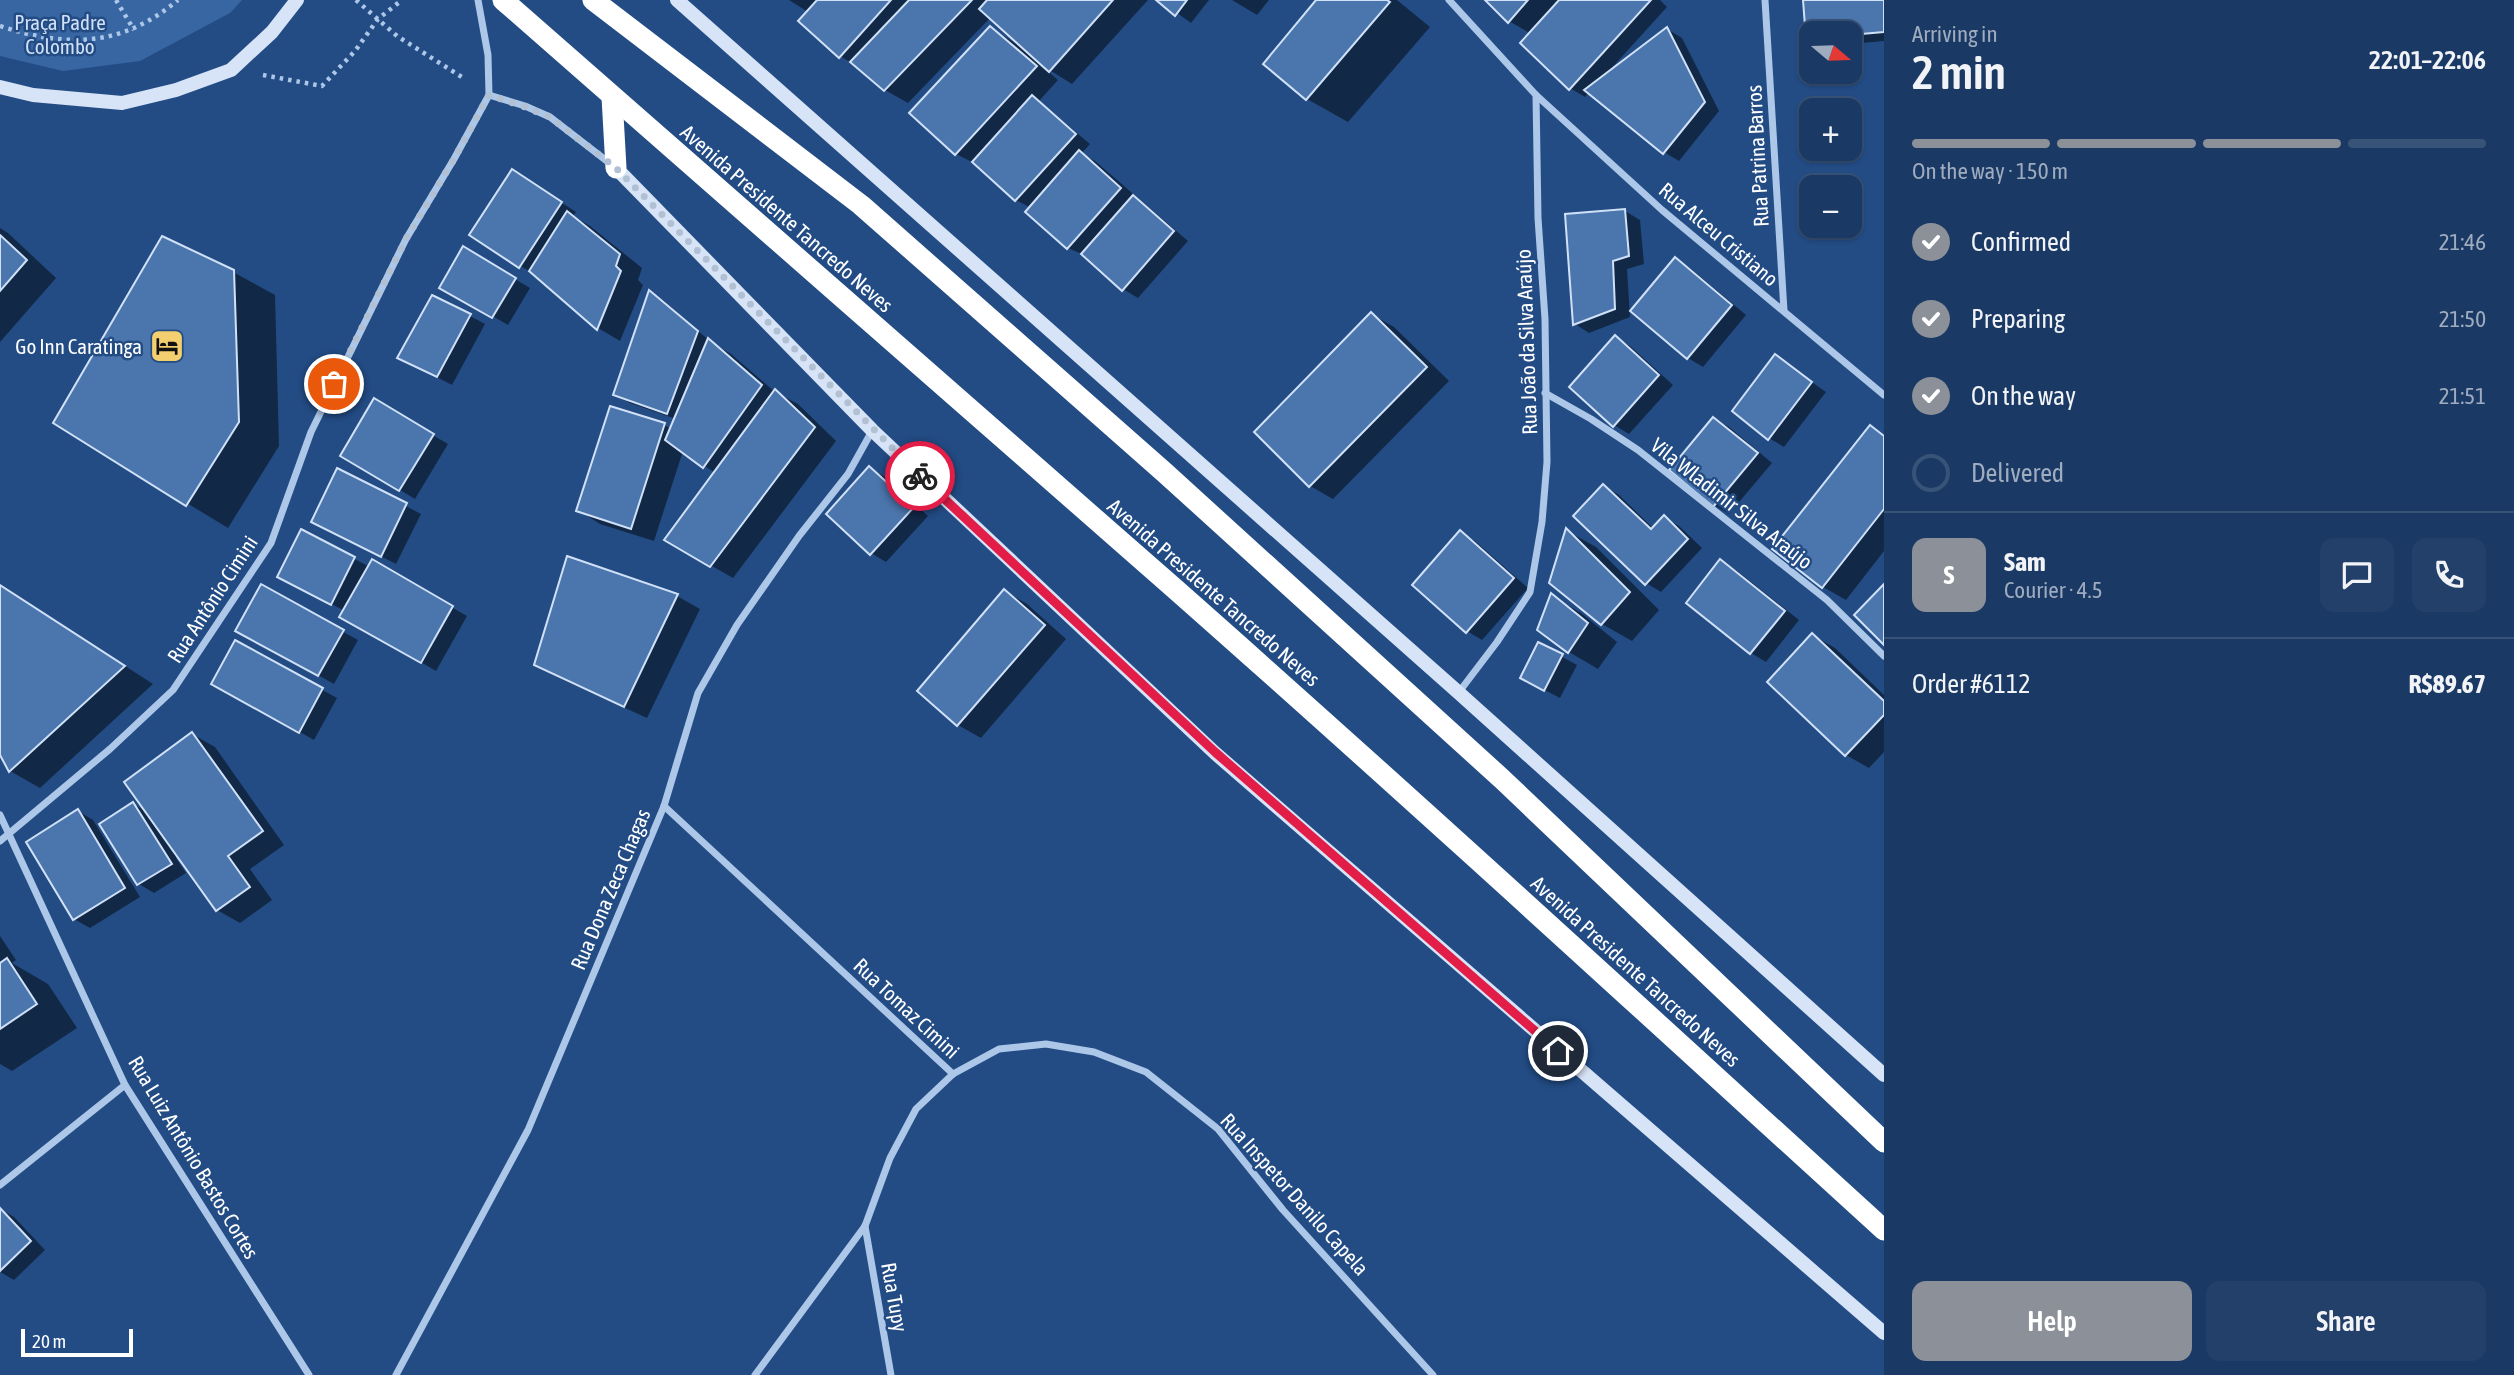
<!DOCTYPE html>
<meta charset="utf-8">
<style>
:root{--surface:#1a3964;--page:#23406a;--text:#f1f3f6;--muted:#9facbf;--line:#385378;--accent:#8c9099}
body{margin:0;font-family:"Asap Condensed",sans-serif;background:var(--page);color:var(--text);height:100vh;display:flex;flex-direction:column;font-size:26px;white-space:nowrap}
*{box-sizing:border-box;margin:0}
p{font-size:23px;color:var(--muted)}
.icon{flex:none;width:38px;height:38px;fill:none;stroke:currentColor;stroke-width:2;stroke-linecap:round;stroke-linejoin:round}
.map{position:relative;flex:1;overflow:hidden}
.side{display:flex;flex-direction:column;background:var(--surface);width:630px}
.side>*{flex:none}
.needle{width:46px;rotate:109deg}
.controls{position:absolute;left:1799px;top:21px;display:grid;gap:14px}
.controls a{display:grid;place-items:center;width:63px;height:63px;border-radius:14px;background:var(--surface);box-shadow:0 2px 5px #0004,0 0 0 2px var(--line);font-size:35px}
.scale{position:absolute;left:21px;bottom:18px;width:112px;box-sizing:border-box;padding-left:7px;border:4px solid #fff;border-top:0;font-size:19px;line-height:24px;white-space:nowrap;color:#fff;-webkit-text-stroke:5px #234c85;paint-order:stroke}
.pin{position:absolute;display:grid;place-items:center;width:60px;height:60px;color:#fff;margin:-30px;border:4px solid #fff;border-radius:50%;box-shadow:0 2px 7px #0007}
.courier{position:absolute;display:grid;place-items:center;width:70px;height:70px;margin:-35px;border:5px solid #e11d48;border-radius:50%;background:#fff;color:#222;box-shadow:0 2px 9px #0007}
.summary em{font-style:normal;font-weight:600}
.summary div{display:flex;flex-direction:column-reverse}
.summary{display:flex;align-items:center;justify-content:space-between;height:119px;padding:0 28px}
h1{font-size:46px;font-weight:600;line-height:52px}
.bar{display:grid;grid-template-columns:repeat(4,1fr);gap:10px 7px;align-content:center;height:84px;padding:0 28px}
.bar i{height:9px;border-radius:5px;background:var(--line)}
.bar .active{background:var(--accent)}
.bar p{grid-column:span 4}
.line{display:flex;align-items:center;gap:18px;padding:0 28px;border-top:2px solid var(--line)}
.line div{flex:1}
.round{display:grid;place-items:center;flex:none;width:74px;height:74px;border-radius:14px;background:var(--page)}
ol{padding:0 28px;list-style:none}
li{display:flex;align-items:center;gap:21px;height:77px}
li p{margin-inline-start:auto}
li .icon{padding:7px;border-radius:50%;background:var(--accent);color:#fff;stroke-width:4}
li:last-child{color:var(--muted)}
li i{width:38px;height:38px;border:4px solid var(--line);border-radius:50%}
.action{display:flex;gap:14px;margin-top:auto;padding:14px 28px}
.action a{flex:1;height:80px;border-radius:14px;background:var(--accent);color:#fff;font-size:28px;font-weight:600;line-height:80px;text-align:center}
.action a+a{background:var(--page);color:var(--text)}
main{display:flex;flex:1;min-height:0}
.map>svg:first-child{display:block}
</style>
<main>
<div class="map">
<svg width="1884" height="1375" viewBox="0 0 1884 1375">
<rect width="100%" height="100%" fill="#234c85"/>
<!-- park -->
<polygon fill="#3766a2" points="0,0 242,0 230,13 140,61 63,71 0,56"/>
<!-- shadow -->
<g fill="#0007">
<polygon points="789,0 1148,0 1072,84 1051,71 1050,73 1058,80 1039,101 1090,144 1081,154 1095,161 1188,241 1138,298 1123,289 1084,255 1068,248 1031,208 1016,200 980,166 956,154 911,113 990,28 1019,45 991,17 908,103 885,90 860,68 840,56 808,12"/>
<polygon points="1159,0 1209,0 1191,23"/>
<polygon points="1232,0 1269,0 1257,15"/>
<polygon points="1319,0 1397,0 1430,27 1348,122 1307,99 1265,64"/>
<polygon points="1488,0 1660,0 1667,7 1608,72 1609,73 1667,29 1682,38 1719,111 1679,161 1664,152 1589,92 1585,97 1570,88 1531,34 1509,21"/>
<polygon points="1805,0 1884,0 1884,41 1850,44 1850,33 1811,33 1811,40 1808,38"/>
<polygon points="527,180 576,212 573,216 590,226 642,268 638,280 643,285 620,341 598,328 535,274 520,266"/>
<polygon points="1625,211 1640,220 1644,264 1627,269 1630,317 1589,333 1575,324"/>
<polygon points="0,228 8,233 56,278 0,342"/>
<polygon points="464,248 530,288 508,325 442,287"/>
<polygon points="1675,259 1690,268 1746,315 1703,367 1688,358 1633,311"/>
<polygon points="233,272 275,295 279,446 228,528 55,423"/>
<polygon points="650,293 664,301 712,343 731,354 775,392 798,404 836,441 733,578 666,540 715,473 683,451 654,541 600,524 578,510 664,425 671,429 676,419 630,403 615,394"/>
<polygon points="1371,314 1394,327 1449,381 1333,499 1310,486 1256,432"/>
<polygon points="470,316 485,324 452,385 415,366"/>
<polygon points="1615,337 1630,346 1673,385 1629,434 1614,425"/>
<polygon points="1776,357 1826,392 1784,447 1769,438"/>
<polygon points="374,401 448,444 415,499 342,455"/>
<polygon points="1714,419 1729,427 1772,463 1729,514 1714,505"/>
<polygon points="1870,427 1884,435 1884,551 1846,600 1823,587 1775,549"/>
<polygon points="870,468 885,477 928,516 886,562 871,553"/>
<polygon points="338,470 421,514 396,564 328,529"/>
<polygon points="1604,486 1619,495 1654,529 1664,517 1679,526 1702,548 1661,592 1646,583"/>
<polygon points="1567,531 1596,547 1659,610 1632,641 1602,624 1551,582"/>
<polygon points="302,532 370,567 373,562 467,616 436,671 342,616 345,611 294,585"/>
<polygon points="1460,533 1475,541 1528,588 1482,640 1467,631"/>
<polygon points="1721,562 1736,570 1799,620 1766,662 1751,653 1688,603"/>
<polygon points="0,585 153,684 40,788 10,771 0,752"/>
<polygon points="261,587 358,640 334,684 237,630"/>
<polygon points="1004,591 1027,604 1066,639 981,738 958,725 919,691"/>
<polygon points="677,596 700,609 647,718 559,678 536,665"/>
<polygon points="1552,596 1581,613 1617,642 1598,669 1569,652"/>
<polygon points="1812,635 1835,648 1884,695 1884,752 1869,768 1846,755 1769,682"/>
<polygon points="235,642 337,698 314,740 213,683"/>
<polygon points="1539,644 1577,665 1560,698 1537,686"/>
<polygon points="192,734 215,747 284,845 250,869 272,900 240,923 217,910 179,856 176,858 186,873 154,893 139,884 101,824 133,804 147,812"/>
<polygon points="78,811 93,820 140,897 90,928 74,919"/>
<polygon points="0,936 16,960 12,963 48,984 77,1028 12,1071 0,1064"/>
<polygon points="0,1209 14,1217 45,1250 14,1280 0,1272"/>
</g>
<!-- building -->
<g fill="#4b76ad" stroke="#d0e1f7" stroke-width="2">
<polygon points="817,0 891,0 839,58 798,21"/>
<polygon points="909,0 972,0 884,91 850,62"/>
<polygon points="987,0 1113,0 1049,72 979,9"/>
<polygon points="1156,0 1187,0 1175,16"/>
<polygon points="1316,0 1387,0 1390,2 1306,100 1263,64"/>
<polygon points="1485,0 1528,0 1508,23"/>
<polygon points="1559,0 1651,0 1569,90 1520,43"/>
<polygon points="1803,0 1884,0 1884,32 1850,35 1811,33 1811,38 1806,39"/>
<polygon points="990,26 1037,66 955,155 909,113"/>
<polygon points="1667,27 1705,102 1663,154 1584,90"/>
<polygon points="1032,95 1076,134 1015,201 972,162"/>
<polygon points="1079,150 1121,188 1067,249 1025,212"/>
<polygon points="512,169 562,202 519,268 469,235"/>
<polygon points="1133,195 1174,231 1122,291 1081,254"/>
<polygon points="1625,209 1629,256 1613,261 1615,309 1573,325 1565,214"/>
<polygon points="567,211 620,254 616,266 621,271 597,330 529,271"/>
<polygon points="0,235 27,260 0,291"/>
<polygon points="162,236 234,270 239,422 186,506 53,423"/>
<polygon points="463,246 516,278 492,318 439,288"/>
<polygon points="1675,257 1732,305 1687,359 1630,311"/>
<polygon points="649,290 698,331 667,414 613,395"/>
<polygon points="432,295 471,314 437,377 397,358"/>
<polygon points="1371,312 1427,367 1309,487 1254,432"/>
<polygon points="1615,335 1659,375 1613,427 1569,387"/>
<polygon points="708,338 762,385 703,468 665,440"/>
<polygon points="1775,354 1812,382 1768,440 1732,411"/>
<polygon points="775,389 815,427 710,567 664,540"/>
<polygon points="374,398 434,434 399,491 340,456"/>
<polygon points="610,406 665,423 631,529 576,511"/>
<polygon points="1713,417 1758,453 1713,507 1669,470"/>
<polygon points="1870,425 1884,436 1884,509 1822,588 1772,549"/>
<polygon points="869,466 914,507 870,555 826,514"/>
<polygon points="337,468 407,503 381,557 311,522"/>
<polygon points="1603,484 1651,529 1664,515 1688,539 1645,585 1573,516"/>
<polygon points="1566,528 1630,592 1601,625 1549,583"/>
<polygon points="301,529 355,557 331,605 277,577"/>
<polygon points="1460,530 1514,578 1466,633 1412,585"/>
<polygon points="567,556 678,594 624,707 534,665"/>
<polygon points="372,559 453,606 421,663 339,617"/>
<polygon points="1720,559 1785,611 1750,654 1686,603"/>
<polygon points="261,584 344,630 318,676 235,631"/>
<polygon points="1884,584 1884,645 1854,615"/>
<polygon points="0,585 125,666 9,772 0,755"/>
<polygon points="1004,589 1045,625 957,726 917,691"/>
<polygon points="1551,593 1588,623 1568,653 1537,630"/>
<polygon points="1812,633 1884,701 1884,715 1845,756 1767,682"/>
<polygon points="235,640 323,688 299,733 211,684"/>
<polygon points="1538,642 1563,654 1544,691 1520,678"/>
<polygon points="192,732 263,831 228,856 250,887 216,911 124,782"/>
<polygon points="133,802 172,864 137,885 99,824"/>
<polygon points="78,809 125,888 73,920 26,842"/>
<polygon points="7,958 37,1004 0,1029 0,963"/>
<polygon points="0,1208 31,1241 0,1271"/>
</g>
<g fill="none" stroke-linecap="round" stroke-linejoin="round">
<!-- path -->
<g stroke="#acc7e8" stroke-width="4.5" stroke-dasharray="3.5 5" stroke-linecap="butt">
<polyline points="116,0 134,30"/>
<polyline points="356,0 397,36 465,79"/>
<path d="M0 26C67 48 122 47 178 0"/>
<polyline points="263,75 322,86 355,51 378,19 402,0"/>
</g>
<!-- street -->
<g stroke="#acc7e8" stroke-width="7">
<polyline points="1449,0 1536,95 1538,218 1545,319 1547,462 1542,522 1530,592 1497,642 1459,692"/>
<polyline points="1765,0 1784,311"/>
<polyline points="489,95 525,106 550,117 612,165"/>
<polyline points="1536,95 1662,210 1884,395"/>
<polyline points="1545,393 1591,419 1638,450 1827,600 1884,656"/>
<polyline points="664,806 953,1074"/>
<polyline points="0,815 125,1085 309,1375"/>
<polyline points="0,841 110,749 173,690 271,543 311,432 406,239 454,159 489,95 488,55 478,0"/>
<polyline points="0,1185 125,1085"/>
<polyline points="865,1226 891,1375"/>
<polyline points="396,1375 528,1130 664,806 698,693 737,625 799,536 848,474 872,431"/>
<polyline points="755,1375 865,1226 890,1158 916,1109 953,1074 999,1049 1046,1044 1094,1052 1146,1072 1218,1129 1283,1210 1433,1375"/>
</g>
<!-- secondary -->
<g stroke="#d7e4f7" stroke-width="14">
<polyline points="677,0 1459,693 1884,1075"/>
<polyline points="0,87 33,95 122,103 176,90 231,70 272,32 297,0"/>
<polyline points="616,168 872,430 1215,753 1884,1333"/>
</g>
<!-- highway -->
<g stroke="#fff" stroke-width="21">
<path d="M503 0C726 197 951 391 1174 588 1413 799 1648 1015 1884 1230"/>
<polyline points="593,0 861,205 1164,472 1502,779 1884,1142"/>
<polyline points="612,97 616,168"/>
</g>
</g>
<g fill="none" stroke-linecap="round" stroke-linejoin="round">
<!-- done -->
<polyline stroke="#b2c0d4" stroke-width="7" stroke-dasharray="0 12.6" points="334,384 406,239 454,159 489,95 525,107 550,117 616,168 920,476"/>
<!-- route -->
<polyline stroke="#e11d48" stroke-width="9" points="920,476 1215,752 1558,1051"/>
</g>
<!-- icons -->
<defs>
<g id="hotel-square" transform="scale(1.75)"><rect x="-9" y="-9" width="18" height="18" rx="4" fill="#f4cf6f" stroke="#234c85"/><path d="M-6-4.5h1.5V1H6V5H4.5V3h-9V5H-6ZM-4 0a1.8 1.8 0 1 1 3.6 0ZM.5 0V-2.5h3Q6-2.5 6 0Z" fill="#111"/></g>
</defs>
<g fill-rule="evenodd">
<use href="#hotel-square" x="167" y="346"/>
</g>
<g text-anchor="middle" dominant-baseline="central" stroke-width="5" stroke-linejoin="round" paint-order="stroke">
<!-- park labels -->
<g font-size="21" fill="#d0e1f7" stroke="#234c85">
<text x="60" y="22">Praça Padre<tspan x="60" dy="24">Colombo</tspan></text>
</g>
<!-- street labels -->
<g font-size="21" fill="#fff" stroke="#234c85">
<text transform="translate(1757 156) rotate(-93)">Rua Patrina Barros</text>
<text transform="translate(787 218) rotate(41)">Avenida Presidente Tancredo Neves</text>
<text transform="translate(1719 234) rotate(40)">Rua Alceu Cristiano</text>
<text transform="translate(1526 342) rotate(-92)">Rua João da Silva Araújo</text>
<text transform="translate(1732 503) rotate(38)">Vila Wladimir Silva Araújo</text>
<text transform="translate(1214 592) rotate(41)">Avenida Presidente Tancredo Neves</text>
<text transform="translate(212 599) rotate(-57)">Rua Antônio Cimini</text>
<text transform="translate(610 889) rotate(-67)">Rua Dona Zeca Chagas</text>
<text transform="translate(1636 971) rotate(42)">Avenida Presidente Tancredo Neves</text>
<text transform="translate(907 1008) rotate(43)">Rua Tomaz Cimini</text>
<text transform="translate(194 1157) rotate(59)">Rua Luiz Antônio Bastos Cortes</text>
<text transform="translate(1295 1194) rotate(48)">Rua Inspetor Danilo Capela</text>
<text transform="translate(895 1297) rotate(80)">Rua Tupy</text>
</g>
<!-- poi labels -->
<g font-size="21" fill="#fff" stroke="#234c85" text-anchor="end">
<text x="142" y="346">Go Inn Caratinga</text>
</g>
</g>
</svg>
<div class="controls">
<a><svg class="needle" viewBox="-14 -14 28 28"><path d="M0-13l5 13h-10z" fill="#e53935"/><path d="M0 13l5-13h-10z" fill="#9facbf"/></svg></a>
<a>+</a>
<a>−</a>
</div>
<div class="scale">20 m</div>
<div class="pin" style="left:334px;top:384px;background:#ea580c"><svg class="icon" aria-label="bag" viewBox="0 0 24 24"><path d="M5 8h14l-1 12H6zM9 8a3 3 0 0 1 6 0"/></svg></div>
<div class="pin" style="left:1558px;top:1051px;background:#1f2937"><svg class="icon" aria-label="home" viewBox="0 0 24 24"><path d="M3 11l9-7 9 7M6 9v11h12V9"/></svg></div>
<div class="courier" style="left:920px;top:476px"><svg class="icon" aria-label="bike" viewBox="0 0 24 24"><circle cx="6" cy="16" r="4"/><circle cx="18" cy="16" r="4"/><path d="M6 16l4-8h5l3 8M10 8l3 8H6M13 5h3"/></svg></div>
</div>
<section class="side">
<div class="summary"><div><h1>2 min</h1><p>Arriving in</p></div><em>22:01–22:06</em></div>
<div class="bar"><i class="active"></i><i class="active"></i><i class="active"></i><i></i><p>On the way · 150 m</p></div>
<ol>
<li><svg class="icon" aria-label="check" viewBox="0 0 24 24"><path d="M5 12l5 5 9-10"/></svg>Confirmed<p>21:46</p></li>
<li><svg class="icon" aria-label="check" viewBox="0 0 24 24"><path d="M5 12l5 5 9-10"/></svg>Preparing<p>21:50</p></li>
<li><svg class="icon" aria-label="check" viewBox="0 0 24 24"><path d="M5 12l5 5 9-10"/></svg>On the way<p>21:51</p></li>
<li><i></i>Delivered</li>
</ol>
<div class="line" style="height:126px"><b class="round" style="background:var(--accent);color:#fff">S</b><div><b>Sam</b><p>Courier · 4.5</p></div><a class="round"><svg class="icon" aria-label="chat" viewBox="0 0 24 24"><path d="M4 5h16v11H9l-5 4z"/></svg></a><a class="round"><svg class="icon" aria-label="phone" viewBox="0 0 24 24"><path d="M5 4h4l2 5-3 2q2 4 5 5l2-3 5 2v4C11 20 4 13 5 4z"/></svg></a></div>
<div class="line" style="height:91px"><div>Order #6112</div><b>R$89.67</b></div>
<div class="action"><a>Help</a><a>Share</a></div>
</section>
</main>
